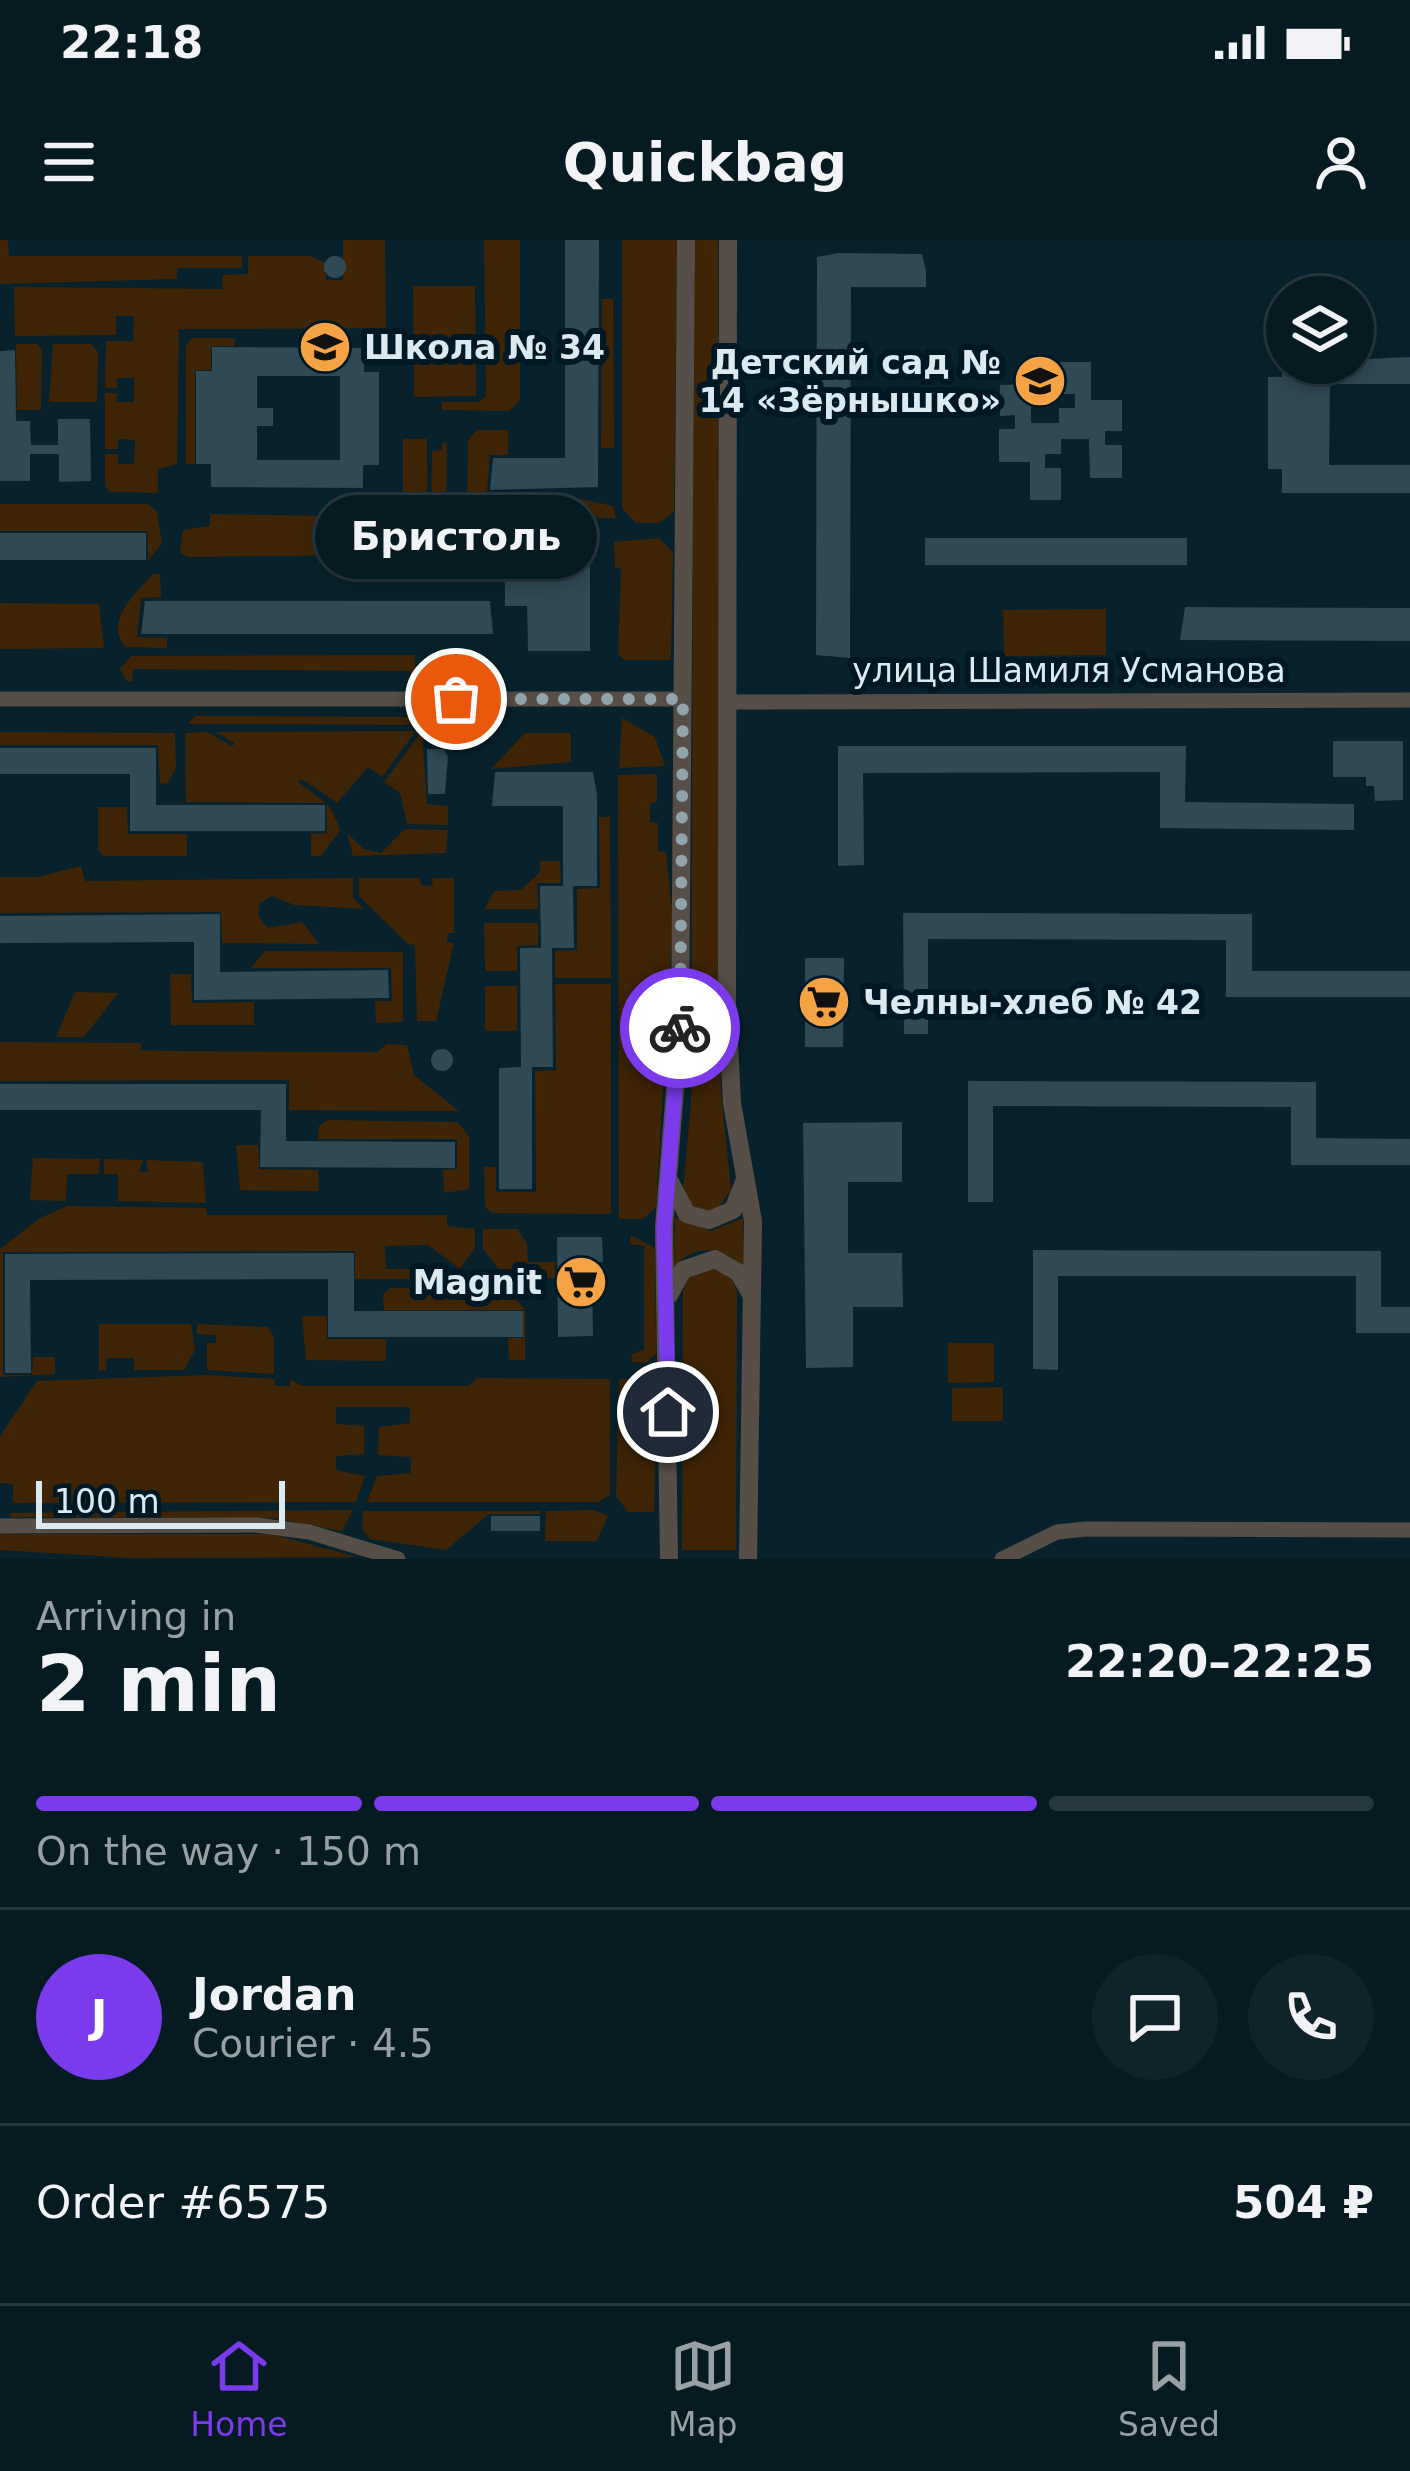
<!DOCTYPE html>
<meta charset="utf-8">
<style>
:root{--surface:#051a21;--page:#0e232a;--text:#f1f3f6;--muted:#97a1a5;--line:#26383f;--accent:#7c3aed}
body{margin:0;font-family:"DejaVu Sans",sans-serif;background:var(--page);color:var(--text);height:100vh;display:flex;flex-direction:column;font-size:45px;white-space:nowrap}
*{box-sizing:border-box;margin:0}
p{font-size:39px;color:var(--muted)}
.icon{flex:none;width:66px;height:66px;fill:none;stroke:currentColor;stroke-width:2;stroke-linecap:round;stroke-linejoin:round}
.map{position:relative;height:1319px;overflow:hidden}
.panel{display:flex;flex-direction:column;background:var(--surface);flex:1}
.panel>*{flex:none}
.fabs{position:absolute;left:1266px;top:36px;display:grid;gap:24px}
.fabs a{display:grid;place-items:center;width:108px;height:108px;border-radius:50%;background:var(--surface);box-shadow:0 6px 18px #0003,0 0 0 3px var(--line);font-size:60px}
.scale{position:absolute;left:36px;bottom:30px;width:249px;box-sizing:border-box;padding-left:12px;border:6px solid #dbeaf1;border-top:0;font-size:33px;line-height:42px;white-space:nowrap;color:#dbeaf1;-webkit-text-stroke:9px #001823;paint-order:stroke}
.pin{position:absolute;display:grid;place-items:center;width:102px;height:102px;color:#fff;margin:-51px;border:6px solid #fff;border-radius:50%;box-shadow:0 3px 12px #0007}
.courier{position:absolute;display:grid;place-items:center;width:120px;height:120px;margin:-60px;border:9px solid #7c3aed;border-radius:50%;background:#fff;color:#222;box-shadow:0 3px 15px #0007}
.bubble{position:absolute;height:84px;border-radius:42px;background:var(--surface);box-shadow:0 6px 18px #0003,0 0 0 3px var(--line);font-size:39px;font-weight:600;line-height:84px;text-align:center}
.overview em{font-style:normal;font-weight:600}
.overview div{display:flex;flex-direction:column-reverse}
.overview{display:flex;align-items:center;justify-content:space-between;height:204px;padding:0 36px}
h1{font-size:78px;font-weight:600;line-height:90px}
.bar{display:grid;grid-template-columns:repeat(4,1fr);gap:18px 12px;align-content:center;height:144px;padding:0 36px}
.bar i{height:15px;border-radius:9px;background:var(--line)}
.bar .selected{background:var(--accent)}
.bar p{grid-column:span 4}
.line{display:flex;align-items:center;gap:30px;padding:0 36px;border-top:3px solid var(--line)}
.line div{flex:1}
.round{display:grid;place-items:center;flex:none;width:126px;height:126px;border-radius:63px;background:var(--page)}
.status{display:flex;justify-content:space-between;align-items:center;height:84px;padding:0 60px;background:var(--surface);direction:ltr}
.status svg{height:33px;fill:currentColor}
header{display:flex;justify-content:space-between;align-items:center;height:156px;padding:0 36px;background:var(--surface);font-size:54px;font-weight:600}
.tab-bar{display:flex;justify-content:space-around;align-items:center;height:168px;border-top:3px solid var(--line);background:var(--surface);font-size:33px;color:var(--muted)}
.tab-bar a{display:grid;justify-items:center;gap:6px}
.tab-bar .selected{color:var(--accent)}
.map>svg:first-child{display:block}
</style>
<div class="status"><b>22:18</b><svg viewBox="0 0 49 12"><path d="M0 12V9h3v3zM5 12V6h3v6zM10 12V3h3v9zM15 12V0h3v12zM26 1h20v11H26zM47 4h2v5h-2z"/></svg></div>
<header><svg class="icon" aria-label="menu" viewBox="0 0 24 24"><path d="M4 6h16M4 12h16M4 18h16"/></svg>Quickbag<svg class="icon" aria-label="person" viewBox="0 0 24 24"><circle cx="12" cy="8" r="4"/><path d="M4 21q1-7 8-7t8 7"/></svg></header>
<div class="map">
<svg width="1410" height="1319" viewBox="0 0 1410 1319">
<rect width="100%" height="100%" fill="#07222c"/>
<!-- green -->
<g fill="#3f2506">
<polygon points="0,0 8,0 9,16 242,16 242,28 177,28 177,39 0,44"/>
<polygon points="343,0 385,0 386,88 179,89 177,224 158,229 158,253 110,252 105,246 105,214 118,214 118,224 134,224 135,200 118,199 118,209 105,209 105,153 117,153 117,162 134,162 134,138 117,138 117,148 105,148 106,101 133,101 134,76 116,76 116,95 15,96 14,47 222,49 223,35 248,34 248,16 310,16 325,23 326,40 343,40"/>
<polygon points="484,0 520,0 520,160 509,171 442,170 442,162 479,162 486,156"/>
<polygon points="622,0 677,0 674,272 659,283 636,283 622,268"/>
<polygon points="694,0 718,0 721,851 731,950 715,972 694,967 683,952 691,863"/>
<polygon points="413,46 475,46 476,156 414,157"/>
<polygon points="602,59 613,59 614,208 601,208"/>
<polygon points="193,98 235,98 234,106 211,106 211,130 195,130 195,224 186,224 186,105"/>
<polygon points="16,104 37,104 42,109 41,170 17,170"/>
<polygon points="53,104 91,104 98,112 97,162 49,162"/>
<polygon points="477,190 508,190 508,215 490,215 487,253 552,253 613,266 616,278 475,276 467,264 468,200"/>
<rect x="403" y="199" width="24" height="86"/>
<polygon points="442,203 447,203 446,300 438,314 187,317 180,312 183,290 210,286 210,274 399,277 399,291 431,291 432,211 442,210"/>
<polygon points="0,264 148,264 157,272 162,303 148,321 147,291 0,291"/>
<polygon points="659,298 673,312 671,420 625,420 618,414 621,329 615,328 614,302"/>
<path d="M153 334H160L161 357 141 358 137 397 167 398V408L125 407C104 379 135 355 153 334Z"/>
<polygon points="0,363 99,364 104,408 0,409"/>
<polygon points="1106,369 1106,415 1004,416 1003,370"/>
<polygon points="415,415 416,443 411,443 410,431 133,429 132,441 127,441 120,429 131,416"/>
<polygon points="195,476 439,477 446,485 188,484"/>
<polygon points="622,478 655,497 665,526 619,528"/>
<path d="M416 491 382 537 368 527 337 563 302 539 298 542C320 559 332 562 340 591L321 616H311V594L327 593 326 563 186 562 185 493 207 492 232 506 235 503 215 492Z"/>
<polygon points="422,491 427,564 448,566 448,585 407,584 400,553 384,542"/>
<polygon points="0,492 175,493 176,528 168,543 160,544 158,505 0,505"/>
<polygon points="525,493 571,493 571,522 491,529"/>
<polygon points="657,534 657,562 650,563 650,582 658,583 658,611 666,612 673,682 656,967 643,979 619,979 618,535"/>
<polygon points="98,567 127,567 128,594 187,594 187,616 103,616 98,609"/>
<polygon points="599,577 610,577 611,738 555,738 555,711 577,710 577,649 600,648"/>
<polygon points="405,589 448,590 446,613 353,616 347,593 364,609 381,613"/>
<polygon points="540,621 560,621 561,643 537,643 538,669 485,669 494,651 521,650 540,632"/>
<polygon points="81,626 85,641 353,638 353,658 364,669 294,665 272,656 260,663 258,675 268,688 302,682 319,704 222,703 221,672 0,673 0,637 38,637"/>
<polygon points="359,638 420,638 421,645 432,646 433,638 454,638 454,693 448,693 447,702 454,703 436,781 417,781 415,705 408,704 359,656"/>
<polygon points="484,683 538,683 538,705 517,706 517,731 485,731"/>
<polygon points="265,711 403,712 403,782 376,783 375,761 392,761 391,728 251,728"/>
<polygon points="170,734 191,734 192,763 254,762 254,785 171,785"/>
<polygon points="555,744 611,744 611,974 492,973 485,967 484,927 496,927 496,952 536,952 535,831 556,830"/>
<rect x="485" y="746" width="32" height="45"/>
<polygon points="75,752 118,753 84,797 56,797"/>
<polygon points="0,802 141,803 141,810 171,811 377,812 387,804 407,805 414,835 459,871 289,870 289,840 0,841"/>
<polygon points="328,880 458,882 469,897 469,949 444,953 443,930 457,929 457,899 318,899 319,886"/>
<polygon points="236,905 258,905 259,929 318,930 319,951 240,950"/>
<polygon points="33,918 100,919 99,934 67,934 66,961 30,960"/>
<polygon points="104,919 143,920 139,931 148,932 146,920 203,922 206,963 118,961 118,934 104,934"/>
<polygon points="67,966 206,968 207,975 447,975 447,986 475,989 475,1008 460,1029 428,1005 385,1006 386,1029 451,1029 451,1039 355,1039 355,1011 3,1012 3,1135 32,1135 33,1117 55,1117 55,1134 0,1137 0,1009 40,978"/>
<path d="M675 977 711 991 743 978 744 1026C719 1006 696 1003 673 1028Z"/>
<polygon points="483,989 518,989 527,1004 528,1022 555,1022 555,1038 506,1038 483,1009"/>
<polygon points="631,995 655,1008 656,1114 646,1123 631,1122 632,1114 644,1110 644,1006 630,1004"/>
<polygon points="714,1027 729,1035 737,1050 736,1310 682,1310 683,1051 690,1034"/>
<polygon points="390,1048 507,1048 525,1070 525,1120 509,1120 508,1098 523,1098 523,1070 384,1070 383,1054"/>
<polygon points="302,1076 327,1076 327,1099 386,1099 386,1121 306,1120"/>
<polygon points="99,1084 191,1084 195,1110 184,1130 134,1130 134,1118 107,1118 106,1130 99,1131"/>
<polygon points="197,1084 268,1087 274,1098 274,1134 207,1130 207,1103 216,1103 216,1095 197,1094"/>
<polygon points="948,1103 994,1103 994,1142 948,1143"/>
<polygon points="207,1135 275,1139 275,1146 290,1146 290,1139 302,1146 469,1146 477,1138 610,1139 610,1255 598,1262 367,1262 377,1236 411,1233 411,1217 378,1215 379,1187 410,1183 410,1167 336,1167 336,1184 364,1186 364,1214 336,1216 336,1230 365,1236 356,1262 13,1263 13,1244 0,1243 0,1196 37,1141"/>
<polygon points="619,1139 644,1139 657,1151 654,1272 628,1272 616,1256"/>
<polygon points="1003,1147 1003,1181 952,1181 952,1148"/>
<polygon points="353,1270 342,1291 274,1278 10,1277 10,1273"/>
<polygon points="594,1270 608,1276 597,1301 545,1301 546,1271"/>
<polygon points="363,1271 541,1271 541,1274 489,1274 446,1310 370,1299 362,1289"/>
<polygon points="0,1294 271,1294 357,1317 131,1318 0,1310"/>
</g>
<!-- building -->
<g fill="#2f4955" fill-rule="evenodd">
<polygon points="565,0 599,0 598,247 490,250 493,218 565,218"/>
<polygon points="838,13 922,14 926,31 926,47 851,47 850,418 816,415 817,17"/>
<circle cx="335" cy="27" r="11"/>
<path d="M212 107 364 108V132H379V225H363V248L211 247V224H196V131H212ZM257 136H340V220H257V186H273V168H257Z"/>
<polygon points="15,110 16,181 30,181 31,205 58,205 58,179 90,179 91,241 59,242 59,214 30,214 30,241 0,241 0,111"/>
<polygon points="1282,117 1287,123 1410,117 1410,144 1330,144 1329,225 1410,225 1410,253 1282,253 1282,229 1268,229 1268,137 1282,137"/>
<polygon points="1060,122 1091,122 1091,160 1122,160 1122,191 1105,191 1105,205 1122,205 1122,238 1090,238 1089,199 1061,199 1061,214 1045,214 1045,228 1061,228 1061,260 1030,260 1030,222 999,222 999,189 1015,189 1015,175 1000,176 1000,145 1031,144 1031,183 1059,183 1059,168 1075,168 1075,154 1060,154"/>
<rect x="0" y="293" width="146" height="27"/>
<polygon points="497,296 590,296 590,411 528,411 527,366 505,366 505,343 497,336 497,321 506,321 506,307 497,307"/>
<rect x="925" y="298" width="262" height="27"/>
<polygon points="145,361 490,361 493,394 141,394"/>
<polygon points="1185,367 1410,368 1410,401 1180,400"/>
<polygon points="1333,501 1403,501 1403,560 1375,561 1374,546 1366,546 1366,537 1333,537"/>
<polygon points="838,506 1186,506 1185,562 1354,564 1354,590 1160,588 1160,532 863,533 864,625 838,626"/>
<polygon points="0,508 156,508 156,565 325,565 325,591 130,591 130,534 0,534"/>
<polygon points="427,509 444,509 448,517 445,554 428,554"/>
<polygon points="495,532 593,532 597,555 597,646 573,646 574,708 552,708 553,827 532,827 532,949 499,949 499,828 521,827 520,708 541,708 540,646 563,646 563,566 492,566"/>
<polygon points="903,673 1252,674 1252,731 1410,731 1410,757 1226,757 1226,700 928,699 928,794 904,794"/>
<polygon points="220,674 220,732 388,730 389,758 194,760 194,702 0,703 0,676"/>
<polygon points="805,718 844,718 843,807 805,807"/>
<circle cx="442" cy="820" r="11"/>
<polygon points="968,841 1316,842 1316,898 1410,899 1410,925 1291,925 1291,867 993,866 993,962 968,962"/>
<polygon points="0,844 286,844 286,901 455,902 455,928 260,927 261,870 0,870"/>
<polygon points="902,882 902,942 848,942 848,1013 902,1013 903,1067 853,1067 853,1127 806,1128 803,883"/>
<polygon points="557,997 602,997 603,1022 592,1022 593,1096 558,1097"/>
<polygon points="1033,1010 1381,1011 1381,1067 1410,1067 1410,1093 1356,1093 1356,1036 1058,1036 1058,1130 1033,1129"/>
<polygon points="354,1013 354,1071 523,1071 523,1097 328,1097 328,1039 30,1040 31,1133 5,1133 5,1014"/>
<rect x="491" y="1276" width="49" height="15"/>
</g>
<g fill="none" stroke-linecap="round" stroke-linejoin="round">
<!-- minor -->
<g stroke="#574f47" stroke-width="15">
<polyline points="0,459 683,459"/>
<polyline points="728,462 1410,460"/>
<polyline points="0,1286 256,1285 309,1292 398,1319"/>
<polyline points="1002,1319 1057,1292 1086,1289 1410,1290"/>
</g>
<!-- tertiary -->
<g stroke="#574f47" stroke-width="18">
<polyline points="728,0 727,763 732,863 753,981 748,1319"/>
<polyline points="670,942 687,974 709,980 733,970 744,942"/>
<polyline points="669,1055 683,1030 715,1019 738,1032 751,1054"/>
<polyline points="669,1319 664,986 680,788 686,0"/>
</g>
</g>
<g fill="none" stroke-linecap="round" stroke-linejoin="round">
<!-- done -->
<polyline stroke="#91a4ac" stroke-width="12" stroke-dasharray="0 21.6" points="456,459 683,459 680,788"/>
<!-- route -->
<polyline stroke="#7c3aed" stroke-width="15" points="668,1172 664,986 680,788"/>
</g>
<!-- icons -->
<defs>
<g id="school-disc" transform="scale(2.7)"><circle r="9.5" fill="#f5a345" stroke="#001823"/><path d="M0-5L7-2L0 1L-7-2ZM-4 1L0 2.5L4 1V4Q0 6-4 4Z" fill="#111"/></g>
<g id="supermarket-disc" transform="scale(2.7)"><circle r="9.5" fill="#f5a345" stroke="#001823"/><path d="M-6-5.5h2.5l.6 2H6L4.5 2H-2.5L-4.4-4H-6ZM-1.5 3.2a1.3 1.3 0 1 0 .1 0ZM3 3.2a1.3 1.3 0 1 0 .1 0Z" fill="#111"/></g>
</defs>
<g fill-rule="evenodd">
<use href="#school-disc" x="325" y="107"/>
<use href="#school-disc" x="1040" y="141"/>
<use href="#supermarket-disc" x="824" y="762"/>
<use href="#supermarket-disc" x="581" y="1042"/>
</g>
<g text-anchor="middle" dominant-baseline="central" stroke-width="12" stroke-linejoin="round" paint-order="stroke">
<!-- poi labels -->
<g font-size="33" font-weight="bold" fill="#dbeaf1" stroke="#001823" text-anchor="start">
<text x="364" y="107">Школа № 34</text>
<text x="1001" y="122" text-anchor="end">Детский сад №<tspan x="1001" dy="38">14 «Зёрнышко»</tspan></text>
<text x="863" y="762">Челны-хлеб № 42</text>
<text x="542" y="1042" text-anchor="end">Magnit</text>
</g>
<!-- street labels -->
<g font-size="33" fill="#dbeaf1" stroke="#001823">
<text x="1069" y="430">улица Шамиля Усманова</text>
</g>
</g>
</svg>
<div class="fabs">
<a><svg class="icon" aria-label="layers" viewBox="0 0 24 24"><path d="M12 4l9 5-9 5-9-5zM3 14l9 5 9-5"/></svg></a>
</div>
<div class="scale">100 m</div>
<div class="pin" style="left:456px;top:459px;background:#ea580c"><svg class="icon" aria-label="bag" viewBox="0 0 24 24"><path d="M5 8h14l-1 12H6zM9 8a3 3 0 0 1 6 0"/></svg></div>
<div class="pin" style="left:668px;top:1172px;background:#1f2937"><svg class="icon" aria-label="home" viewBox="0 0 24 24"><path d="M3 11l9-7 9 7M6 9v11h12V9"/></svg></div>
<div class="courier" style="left:680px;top:788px"><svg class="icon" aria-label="bike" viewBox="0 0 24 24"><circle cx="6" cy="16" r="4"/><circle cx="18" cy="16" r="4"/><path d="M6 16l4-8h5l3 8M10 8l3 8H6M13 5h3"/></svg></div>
<div class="bubble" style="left:315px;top:255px;width:282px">Бристоль</div>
</div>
<section class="panel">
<div class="overview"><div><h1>2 min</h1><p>Arriving in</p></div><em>22:20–22:25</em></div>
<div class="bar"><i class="selected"></i><i class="selected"></i><i class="selected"></i><i></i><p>On the way · 150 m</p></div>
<div class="line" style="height:216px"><b class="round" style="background:var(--accent);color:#fff">J</b><div><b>Jordan</b><p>Courier · 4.5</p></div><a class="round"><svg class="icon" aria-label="chat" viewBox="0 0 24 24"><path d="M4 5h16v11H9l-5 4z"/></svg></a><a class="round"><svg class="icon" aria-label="phone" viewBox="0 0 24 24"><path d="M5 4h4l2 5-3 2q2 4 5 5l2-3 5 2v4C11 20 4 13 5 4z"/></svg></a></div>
<div class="line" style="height:156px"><div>Order #6575</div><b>504 ₽</b></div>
</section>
<nav class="tab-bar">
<a class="selected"><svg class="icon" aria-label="home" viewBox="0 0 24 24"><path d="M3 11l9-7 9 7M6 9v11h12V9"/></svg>Home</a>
<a><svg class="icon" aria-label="map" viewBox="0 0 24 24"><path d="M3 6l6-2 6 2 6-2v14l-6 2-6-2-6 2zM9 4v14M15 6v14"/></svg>Map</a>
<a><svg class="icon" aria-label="saved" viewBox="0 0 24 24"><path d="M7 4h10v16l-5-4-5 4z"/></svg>Saved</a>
</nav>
